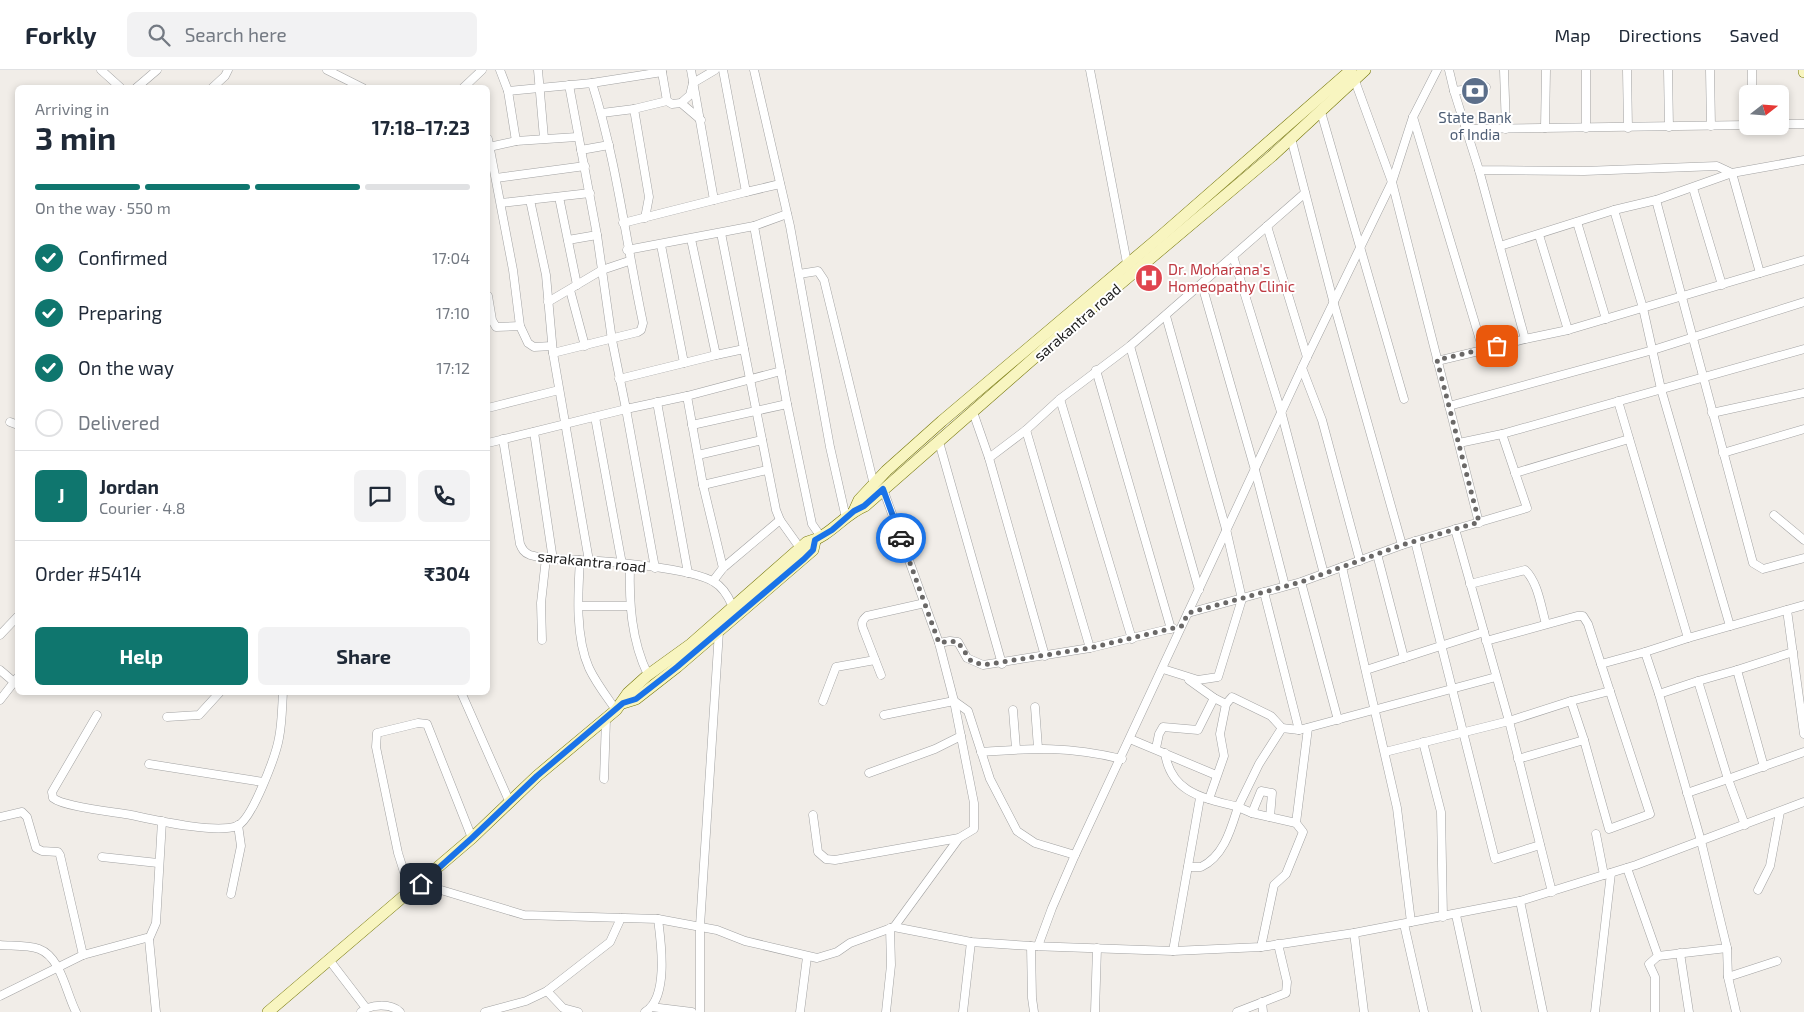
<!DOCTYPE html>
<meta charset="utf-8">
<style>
:root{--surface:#fff;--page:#f2f2f3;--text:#1f2937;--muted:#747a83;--line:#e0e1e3;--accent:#0f766e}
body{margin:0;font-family:"Exo 2",sans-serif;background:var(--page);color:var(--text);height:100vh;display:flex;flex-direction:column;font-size:19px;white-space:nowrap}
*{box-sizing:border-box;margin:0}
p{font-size:16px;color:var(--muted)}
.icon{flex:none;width:28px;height:28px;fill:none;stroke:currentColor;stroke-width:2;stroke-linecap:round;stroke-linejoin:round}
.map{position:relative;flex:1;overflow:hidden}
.details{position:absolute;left:15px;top:15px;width:475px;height:610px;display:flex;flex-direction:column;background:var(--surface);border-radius:8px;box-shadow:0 2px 8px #0003}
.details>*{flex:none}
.needle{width:32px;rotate:73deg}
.buttons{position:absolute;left:1739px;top:15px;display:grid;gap:10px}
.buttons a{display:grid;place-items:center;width:50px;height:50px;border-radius:8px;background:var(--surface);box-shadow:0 2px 8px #0003;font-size:25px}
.pin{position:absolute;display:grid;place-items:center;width:42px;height:42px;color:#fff;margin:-21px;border-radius:10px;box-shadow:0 2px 8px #0006}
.courier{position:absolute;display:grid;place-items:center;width:50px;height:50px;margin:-25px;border:4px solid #1a73e8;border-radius:50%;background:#fff;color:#222;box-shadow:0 1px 6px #0007}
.overview em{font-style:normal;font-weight:700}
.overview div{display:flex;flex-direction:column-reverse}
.overview{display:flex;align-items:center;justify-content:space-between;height:85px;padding:0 20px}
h1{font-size:32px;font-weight:700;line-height:38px}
.bar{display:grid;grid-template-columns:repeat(4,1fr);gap:8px 5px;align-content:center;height:60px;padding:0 20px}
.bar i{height:6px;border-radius:4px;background:var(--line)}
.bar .active{background:var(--accent)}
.bar p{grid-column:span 4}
.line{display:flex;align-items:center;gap:12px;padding:0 20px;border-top:1px solid var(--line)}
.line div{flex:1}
.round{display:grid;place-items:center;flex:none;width:52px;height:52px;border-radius:8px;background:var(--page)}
ol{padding:0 20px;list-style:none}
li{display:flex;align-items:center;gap:15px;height:55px}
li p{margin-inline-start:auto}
li .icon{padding:5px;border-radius:50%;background:var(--accent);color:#fff;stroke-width:4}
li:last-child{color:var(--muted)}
li i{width:28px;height:28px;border:2px solid var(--line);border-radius:50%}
.primary-button{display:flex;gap:10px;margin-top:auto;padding:10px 20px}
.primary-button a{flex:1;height:58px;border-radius:8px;background:var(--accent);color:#fff;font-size:20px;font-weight:700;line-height:58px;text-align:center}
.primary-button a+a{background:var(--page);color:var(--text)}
header{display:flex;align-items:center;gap:30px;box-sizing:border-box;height:70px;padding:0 25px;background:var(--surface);border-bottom:1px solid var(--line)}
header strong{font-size:24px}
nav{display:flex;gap:28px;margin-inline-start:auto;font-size:18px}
.search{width:350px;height:45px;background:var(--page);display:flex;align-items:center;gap:12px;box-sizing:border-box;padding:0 18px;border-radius:8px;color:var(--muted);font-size:19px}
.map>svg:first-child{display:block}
</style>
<header>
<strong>Forkly</strong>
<div class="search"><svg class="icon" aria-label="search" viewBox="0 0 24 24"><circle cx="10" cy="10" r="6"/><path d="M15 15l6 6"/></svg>Search here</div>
<nav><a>Map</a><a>Directions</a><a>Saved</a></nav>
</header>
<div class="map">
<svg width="1804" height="942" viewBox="0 0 1804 942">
<rect width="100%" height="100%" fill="#f1ede8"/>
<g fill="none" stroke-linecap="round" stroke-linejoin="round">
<!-- street casing -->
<g stroke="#a2a2a2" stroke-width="9">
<g id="street">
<polyline points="101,0 121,18"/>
<polyline points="327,0 363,18"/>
<polyline points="500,0 508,21 516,71"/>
<polyline points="538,0 544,68"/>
<polyline points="691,0 714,130 746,122"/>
<polyline points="723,0 746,122 780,114"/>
<polyline points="754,0 790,156 830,377 846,448"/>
<polyline points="1090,0 1127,193"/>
<polyline points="1449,0 1454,21 1486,17"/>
<polyline points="1504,0 1506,59"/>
<polyline points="1586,0 1586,58"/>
<polyline points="1627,0 1628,58"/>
<polyline points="1668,0 1669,57"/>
<polyline points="1710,0 1711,56"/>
<polyline points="1752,0 1752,24"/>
<polyline points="662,2 667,31"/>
<polyline points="1355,11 1392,112 1479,453"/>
<polyline points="592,13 662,2 661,0"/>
<polyline points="569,15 597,165 612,270 626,339 687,326 703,415 723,498"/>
<polyline points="136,18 157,0"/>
<polyline points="212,18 225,6 228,0"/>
<polyline points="463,18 482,0"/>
<path d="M508 21 592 13C617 92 626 173 643 253L641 260 638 262 553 283"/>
<polyline points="1454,21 1479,100 1584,101 1717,96 1732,103 1760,203"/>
<polyline points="681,33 690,25 693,13 715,0"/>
<polyline points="634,39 649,127 645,148"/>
<polyline points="1321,42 1404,329"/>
<polyline points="602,43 634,39 667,31 672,34 681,33 701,50"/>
<polyline points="1413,47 1483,280 1437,291"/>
<polyline points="1780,54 1804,54"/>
<polyline points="1545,58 1546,0"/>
<polyline points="1466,59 1748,55"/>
<polyline points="1291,68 1334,234 1402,475"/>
<polyline points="488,69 513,200 520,256 528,273 534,277 552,276"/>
<polyline points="489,77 516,71 577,67"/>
<polyline points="581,80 609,75"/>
<polyline points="1479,100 1525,269 1568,260 1804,190"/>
<polyline points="496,108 585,96"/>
<polyline points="1693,118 1722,215"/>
<polyline points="559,127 577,215"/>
<polyline points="530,130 546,205 553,283 589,491"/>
<polyline points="1656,130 1753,493 1763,499 1804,488"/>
<polyline points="501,133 590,123"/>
<polyline points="1614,140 1643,238 1661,319 1730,556"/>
<polyline points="787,144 754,156 787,334 812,454 821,467"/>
<polyline points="1577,152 1606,249"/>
<polyline points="623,153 714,130"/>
<polyline points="1267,156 1307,287"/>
<polyline points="721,163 776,440 780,450 800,478"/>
<polyline points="1539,165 1568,260"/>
<polyline points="691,169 716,285 744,279"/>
<polyline points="568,170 597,165"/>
<polyline points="661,175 684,293 716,285"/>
<polyline points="1500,176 1614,140 1656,130 1732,103 1804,90"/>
<polyline points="627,180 754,156"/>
<polyline points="1233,186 1282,345 1324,504"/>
<polyline points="799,204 818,201 824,210 874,415"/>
<polyline points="1202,215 1255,400 1285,516"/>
<polyline points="570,220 585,276"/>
<polyline points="488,226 492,250 496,257 520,256"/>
<polyline points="548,232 602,200 629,191"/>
<polyline points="1130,276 1199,520"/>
<polyline points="1483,280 1525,269"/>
<polyline points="1302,298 1322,350 1360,491"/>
<polyline points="1096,300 1171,559"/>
<polyline points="619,309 684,293"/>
<polyline points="687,326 781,301"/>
<polyline points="1060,329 1132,569"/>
<polyline points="1618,331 1688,568 1804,535"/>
<polyline points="657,332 688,503"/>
<polyline points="1449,336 1653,280 1804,232"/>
<polyline points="488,338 559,320"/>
<polyline points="973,342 989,388"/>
<polyline points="1712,343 1804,323"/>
<polyline points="595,347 622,494"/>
<polyline points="10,352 18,355"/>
<polyline points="692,355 787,334"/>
<polyline points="1026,360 1090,578"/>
<polyline points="534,362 553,490"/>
<path d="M503 369 520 474C522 479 524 483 530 485 546 490 562 489 579 490 608 491 691 498 714 512 723 517 728 526 732 535"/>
<polyline points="939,372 1002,594"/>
<polyline points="488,373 626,339 655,498"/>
<polyline points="1459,373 1502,364"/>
<polyline points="1723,383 1804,359"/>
<polyline points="698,385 762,370"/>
<polyline points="1515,403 1629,369"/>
<polyline points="703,415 767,400"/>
<polyline points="1774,445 1804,470"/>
<polyline points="1455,459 1509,651 1552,822"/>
<polyline points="1415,471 1495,789 1540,775"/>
<polyline points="1377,484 1404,588"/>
<path d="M580 490C578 523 575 566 589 598 596 613 607 627 616 640"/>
<path d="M630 495C629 532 631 570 648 605"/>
<polyline points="1342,497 1397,738 1411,852"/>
<polyline points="713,511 723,498 780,450"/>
<polyline points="1301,512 1338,650"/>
<path d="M1470 514 1525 500C1538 512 1541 537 1546 554"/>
<polyline points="1264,522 1299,660 1496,607"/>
<polyline points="579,536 629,536"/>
<polyline points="1787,540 1804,664"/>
<polyline points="1188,543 1301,512 1402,475 1527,438 1502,364 1804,279"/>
<polyline points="0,565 18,546"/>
<polyline points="542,570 541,533 546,488"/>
<polyline points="1486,571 1577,546 1583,546 1588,554 1601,594"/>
<polyline points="939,573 950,571 958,572 967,588 983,595 1090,578 1173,558"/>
<polyline points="1645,582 1688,568"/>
<polyline points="1045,586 989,388 1026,360 1060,329 1130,276 1305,123"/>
<polyline points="1163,599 1198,610 1218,607 1242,529 1226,459 1166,246"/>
<polyline points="0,600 14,612"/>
<polyline points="1366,600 1484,562"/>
<path d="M881 605 864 561C861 554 861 551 867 546L925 533"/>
<polyline points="1189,610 1214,628 1226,634 1232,627 1271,646 1282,658"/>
<polyline points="461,622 510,733"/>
<polyline points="0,630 18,607"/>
<polyline points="823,631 836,597 875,590"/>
<polyline points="1571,631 1610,621"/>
<polyline points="1035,637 1038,678"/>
<polyline points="1013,640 1016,679"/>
<path d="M97 645 52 722 53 728C64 737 115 742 131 745 155 750 215 764 237 756 252 750 276 685 279 668 282 653 282 638 283 622"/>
<polyline points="884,645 954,631 968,641 990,709 1017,761 1035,773 1075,785"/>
<polyline points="167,647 199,645 220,622"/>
<polyline points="1130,669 1216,705"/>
<polyline points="1423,672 1441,742 1443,847"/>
<polyline points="1156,678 1159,664 1163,657 1198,660 1214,628"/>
<path d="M981 682C1035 678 1068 676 1122 689"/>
<polyline points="1385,682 1509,651 1571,631 1584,670"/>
<path d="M1165 683C1171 724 1205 728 1238 737L1259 694 1282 658 1299 660"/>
<polyline points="1518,689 1584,670 1609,759 1650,744 1601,594 1645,582 1659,624"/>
<polyline points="149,694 263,712"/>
<polyline points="1764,697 1737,600 1793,582"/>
<polyline points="869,703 935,679 961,666"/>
<polyline points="604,709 606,649"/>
<polyline points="1687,723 1728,709 1698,611 1737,600"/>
<polyline points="1209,729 1224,686 1220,664 1226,634"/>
<polyline points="1252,743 1261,721 1272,723 1270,747"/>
<polyline points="813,745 818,782 826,789 835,790 959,768 974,759 974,733 954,631 939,573 883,419"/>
<polyline points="0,747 22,742 27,747 36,778 42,781 58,782 60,785 83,885"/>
<polyline points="1745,755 1728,709 1804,682"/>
<polyline points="1596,764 1604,805"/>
<polyline points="102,787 158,793"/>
<path d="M1188 797H1201C1224 786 1231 759 1238 737L1252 743 1296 753 1308 658"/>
<polyline points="1627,798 1658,886 1649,894 1655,907 1655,942"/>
<polyline points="421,814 524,845 658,849 717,860 745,871 817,888 837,882 850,873 894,857 971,872 1031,876 1173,881 1261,877 1354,863 1520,831 1636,795 1804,732"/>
<polyline points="1758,820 1770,796 1780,742"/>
<polyline points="410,821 398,783 376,677 377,663 418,653 427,654 472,768"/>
<polyline points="231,824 241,776 238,755"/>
<polyline points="1520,831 1543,942"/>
<polyline points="1456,845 1477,942"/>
<polyline points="1404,854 1424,942"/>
<polyline points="894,857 959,768"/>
<polyline points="1354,863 1364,942"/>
<polyline points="149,869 156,853 162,751"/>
<path d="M0 875C12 876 28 875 39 879 61 887 66 923 76 942"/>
<polyline points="1031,876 1032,928 1034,942"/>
<polyline points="1038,876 1052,838 1075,785 1307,287 1392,112 1413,47 1437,0"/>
<polyline points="1261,877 1274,815 1286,804 1303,762 1296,753"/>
<polyline points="1727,878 1728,907 1736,942"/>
<polyline points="1173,881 1200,728"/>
<polyline points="1680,883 1689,942"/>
<polyline points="1658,886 1727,878 1701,771 1659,624 1698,611"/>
<polyline points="330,891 366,938"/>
<polyline points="1728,907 1777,891"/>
<polyline points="547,921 563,938 578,942"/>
<polyline points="0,926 83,885 146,868 149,869 156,942"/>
<polyline points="1262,932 1263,942"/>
<polyline points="651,937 692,942"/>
<path d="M361 942C370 934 391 933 400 942"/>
<polyline points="485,942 526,931 547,921 610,872 621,848"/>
<path d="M645 942C669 928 661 872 658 849"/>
<polyline points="700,942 700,856 719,561"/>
<polyline points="800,942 807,887"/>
<polyline points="886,942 891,895 890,858"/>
<polyline points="963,942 971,872"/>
<polyline points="1095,942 1097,878"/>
<polyline points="1237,942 1286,923 1287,912 1278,874"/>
<polyline points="1595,942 1611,803"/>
</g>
</g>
<!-- secondary casing -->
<g stroke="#757709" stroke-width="12">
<g id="secondary">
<polyline points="1804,0 1804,2"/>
<polyline points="854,441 859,430 886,401 942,351 1161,166 1351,0"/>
<polyline points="623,633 636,629 677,597 813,480 815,471"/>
<path d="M268 942 472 768 537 706 616 640 628 623 648 605 691 574 807 472C830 467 843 445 865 436L1075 252 1272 86 1365 0"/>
</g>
</g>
<!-- street -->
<use href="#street" stroke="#fff" stroke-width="8"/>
<!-- secondary -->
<use href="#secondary" stroke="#f8f5c0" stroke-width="11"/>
</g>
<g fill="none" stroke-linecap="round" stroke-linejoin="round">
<!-- done -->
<polyline stroke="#6a6867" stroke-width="5" stroke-dasharray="0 9" points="901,468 939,573 950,571 958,572 971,591 983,595 1090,578 1182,556 1188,543 1301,512 1402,475 1479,452 1437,290 1497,276"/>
<!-- route -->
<polyline stroke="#1a73e8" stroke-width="6" points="421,814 472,768 537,706 623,633 636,629 677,597 804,489 813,480 815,470 832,460 854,441 864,436 883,419 901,468"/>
</g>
<!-- icons -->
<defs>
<g id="bank-disc" transform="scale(1.4375)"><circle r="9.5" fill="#5c6f8a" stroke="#fff"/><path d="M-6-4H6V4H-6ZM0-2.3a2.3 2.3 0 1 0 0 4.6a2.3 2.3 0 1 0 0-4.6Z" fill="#fff"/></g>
<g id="hospital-disc" transform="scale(1.4375)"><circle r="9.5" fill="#e0444e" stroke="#fff"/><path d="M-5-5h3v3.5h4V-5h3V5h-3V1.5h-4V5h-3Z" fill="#fff"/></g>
</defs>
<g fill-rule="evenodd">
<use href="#bank-disc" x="1475" y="21"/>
<use href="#hospital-disc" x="1149" y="208"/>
</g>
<g text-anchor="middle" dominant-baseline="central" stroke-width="4" stroke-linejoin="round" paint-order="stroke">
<!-- service labels -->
<g font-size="15" fill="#4e5e75" stroke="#fff">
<text x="1475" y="47">State Bank<tspan x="1475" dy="17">of India</tspan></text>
</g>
<!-- health labels -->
<g font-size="15" fill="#be3a42" stroke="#fff" text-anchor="start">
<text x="1168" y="199">Dr. Moharana's<tspan x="1168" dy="17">Homeopathy Clinic</tspan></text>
</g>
<!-- street labels -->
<g font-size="15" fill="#212121" stroke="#fff">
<text transform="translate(1077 252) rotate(-41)">sarakantra road</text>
<text transform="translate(592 491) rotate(6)">sarakantra road</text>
</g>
</g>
</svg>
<div class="buttons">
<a><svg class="needle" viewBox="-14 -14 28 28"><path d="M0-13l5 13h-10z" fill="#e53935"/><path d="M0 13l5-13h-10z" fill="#747a83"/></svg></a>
</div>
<div class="pin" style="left:1497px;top:276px;background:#ea580c"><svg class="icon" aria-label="bag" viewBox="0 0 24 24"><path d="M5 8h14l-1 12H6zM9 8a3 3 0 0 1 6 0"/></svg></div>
<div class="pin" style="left:421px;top:814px;background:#1f2937"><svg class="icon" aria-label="home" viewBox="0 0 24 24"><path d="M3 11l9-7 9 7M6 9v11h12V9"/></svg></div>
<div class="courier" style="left:901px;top:468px"><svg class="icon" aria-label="car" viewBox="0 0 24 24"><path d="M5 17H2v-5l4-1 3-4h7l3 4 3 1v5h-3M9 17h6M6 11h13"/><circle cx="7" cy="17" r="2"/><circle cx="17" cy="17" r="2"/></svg></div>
<section class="details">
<div class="overview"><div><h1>3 min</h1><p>Arriving in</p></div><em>17:18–17:23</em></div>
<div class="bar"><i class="active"></i><i class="active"></i><i class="active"></i><i></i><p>On the way · 550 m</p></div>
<ol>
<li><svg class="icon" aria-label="check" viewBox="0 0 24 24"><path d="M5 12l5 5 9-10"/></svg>Confirmed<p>17:04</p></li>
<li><svg class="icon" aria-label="check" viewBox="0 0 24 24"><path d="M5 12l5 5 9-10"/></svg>Preparing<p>17:10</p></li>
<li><svg class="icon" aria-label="check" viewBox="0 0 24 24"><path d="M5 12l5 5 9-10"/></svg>On the way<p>17:12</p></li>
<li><i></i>Delivered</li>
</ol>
<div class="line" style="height:90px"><b class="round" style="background:var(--accent);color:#fff">J</b><div><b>Jordan</b><p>Courier · 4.8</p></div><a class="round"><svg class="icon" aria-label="chat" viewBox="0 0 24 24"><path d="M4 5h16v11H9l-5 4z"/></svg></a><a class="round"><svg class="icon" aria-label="phone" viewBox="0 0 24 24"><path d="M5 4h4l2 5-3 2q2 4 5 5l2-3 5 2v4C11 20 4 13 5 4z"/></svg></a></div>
<div class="line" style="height:65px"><div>Order #5414</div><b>₹304</b></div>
<div class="primary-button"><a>Help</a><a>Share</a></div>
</section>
</div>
